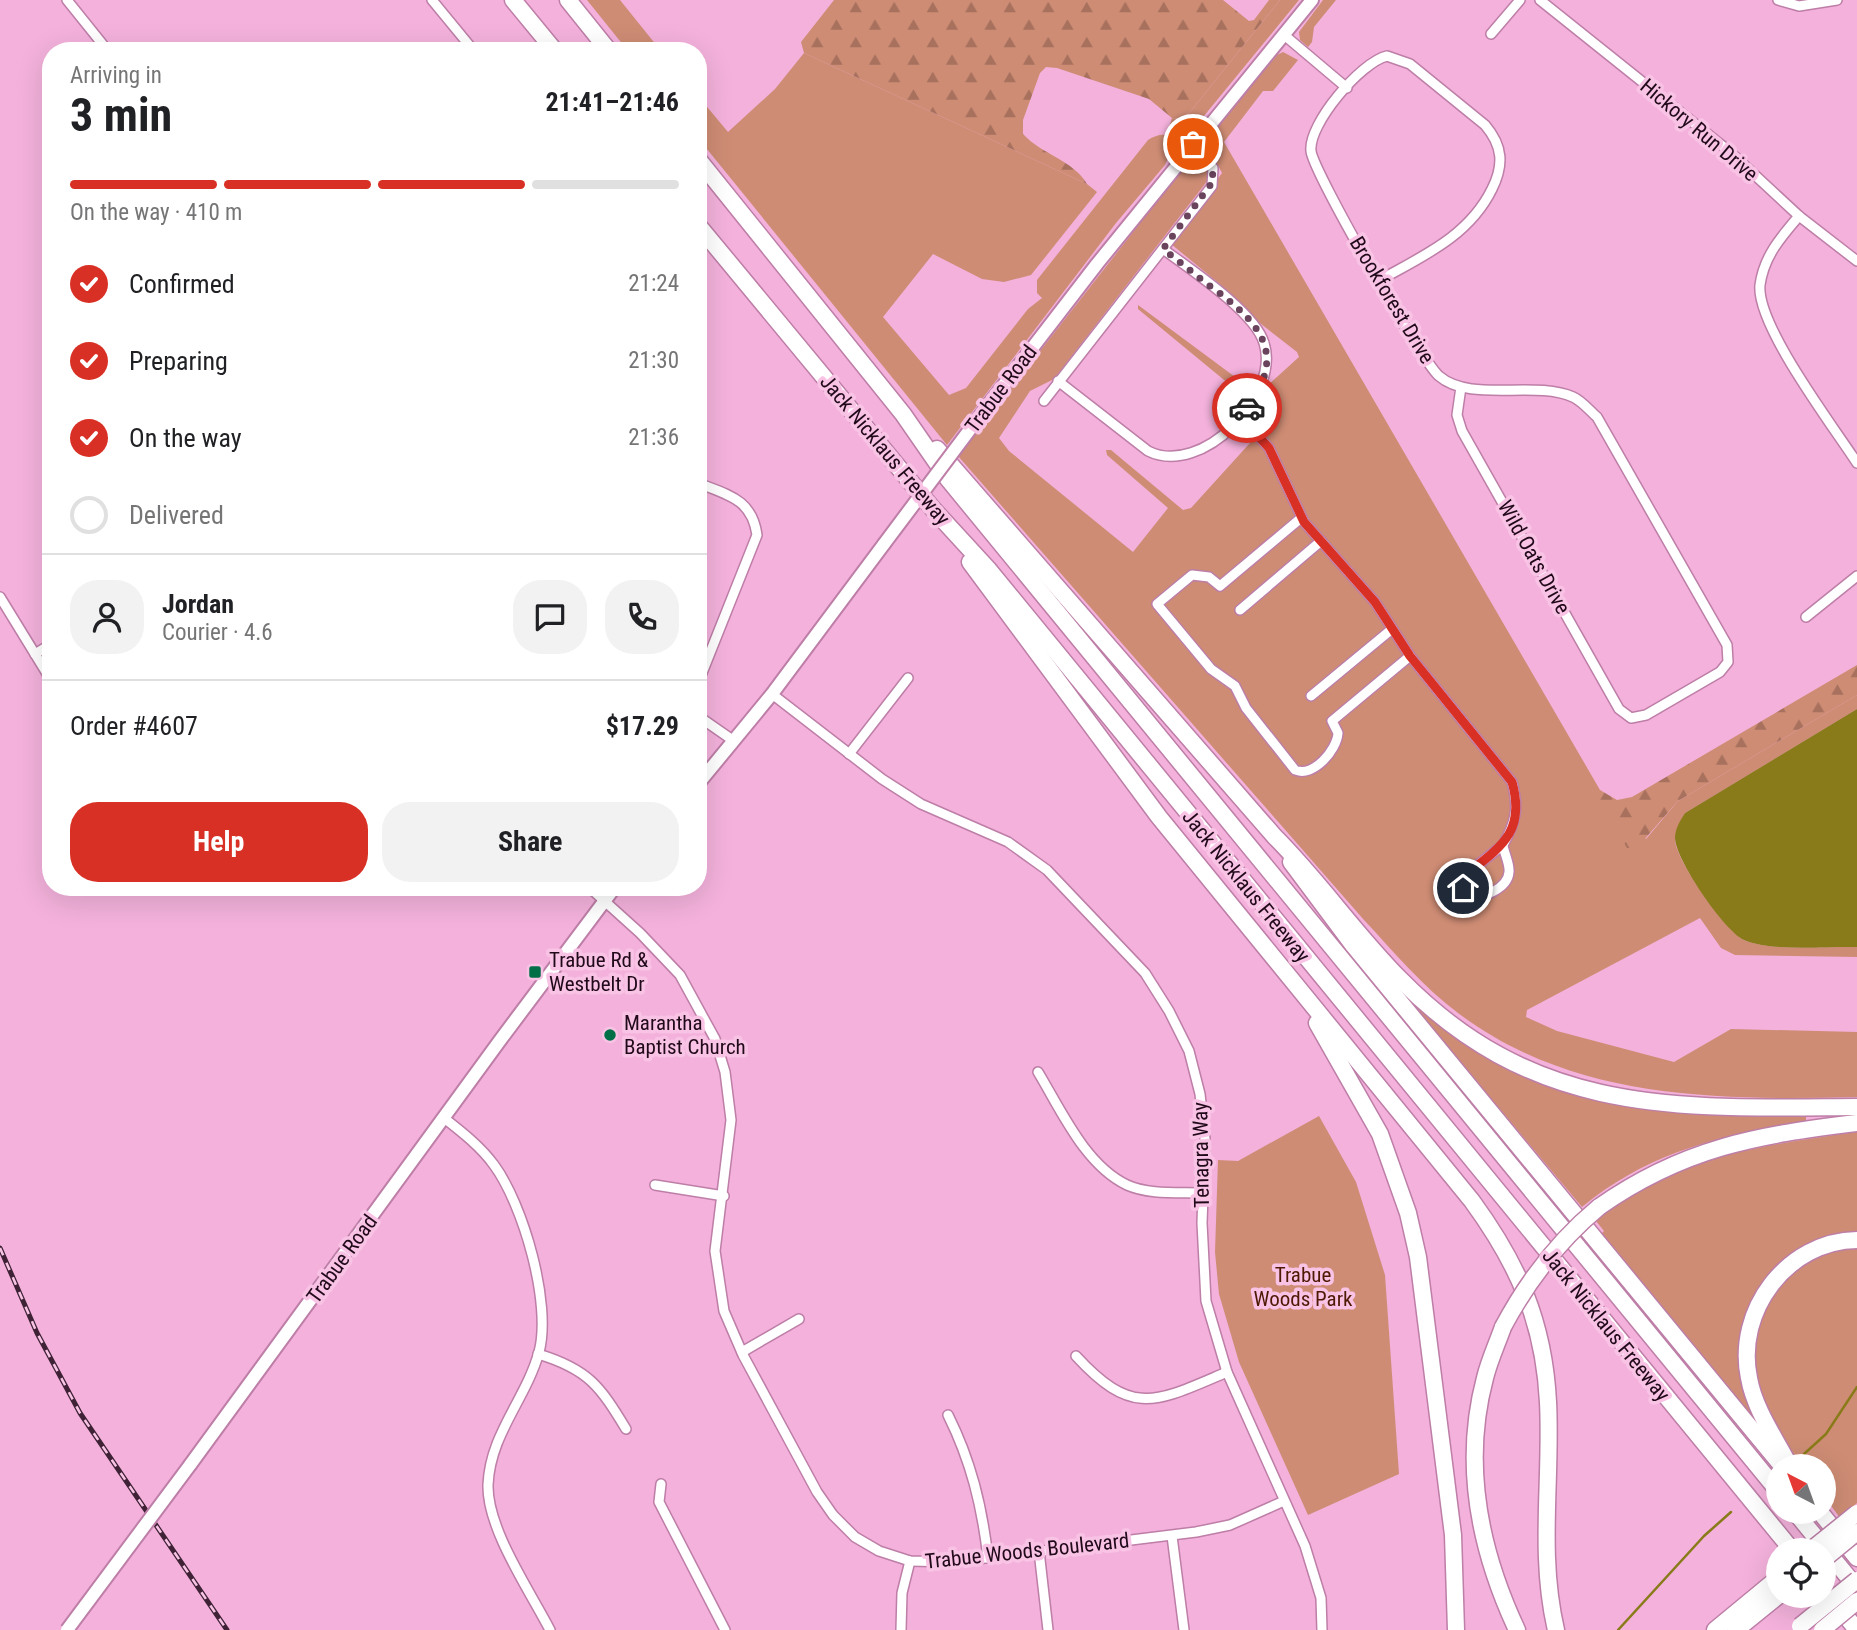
<!DOCTYPE html>
<meta charset="utf-8">
<style>
:root{--surface:#fff;--page:#f2f2f2;--text:#202124;--muted:#757577;--line:#e0e0e0;--accent:#d93025}
body{margin:0;font-family:"Roboto Condensed",sans-serif;background:var(--page);color:var(--text);height:100vh;display:flex;flex-direction:column;font-size:26px;white-space:nowrap}
*{box-sizing:border-box;margin:0}
p{font-size:23px;color:var(--muted)}
.icon{flex:none;width:38px;height:38px;fill:none;stroke:currentColor;stroke-width:2;stroke-linecap:round;stroke-linejoin:round}
.map{position:relative;flex:1;overflow:hidden}
.details{position:absolute;left:42px;top:42px;width:665px;height:854px;display:flex;flex-direction:column;background:var(--surface);border-radius:28px;box-shadow:0 7px 28px #0002}
.details>*{flex:none}
.needle{width:46px;rotate:319deg}
.buttons{position:absolute;left:1766px;top:1454px;display:grid;gap:14px}
.buttons a{display:grid;place-items:center;width:70px;height:70px;border-radius:50%;background:var(--surface);box-shadow:0 7px 28px #0002;font-size:35px}
.pin{position:absolute;display:grid;place-items:center;width:60px;height:60px;color:#fff;margin:-30px;border:4px solid #fff;border-radius:50%;box-shadow:0 2px 7px #0007}
.courier{position:absolute;display:grid;place-items:center;width:70px;height:70px;margin:-35px;border:5px solid #d93025;border-radius:50%;background:#fff;color:#222;box-shadow:0 2px 9px #0007}
.headline em{font-style:normal;font-weight:700}
.headline div{display:flex;flex-direction:column-reverse}
.headline{display:flex;align-items:center;justify-content:space-between;height:119px;padding:0 28px}
h1{font-size:46px;font-weight:700;line-height:52px}
.bar{display:grid;grid-template-columns:repeat(4,1fr);gap:10px 7px;align-content:center;height:84px;padding:0 28px}
.bar i{height:9px;border-radius:5px;background:var(--line)}
.bar .on{background:var(--accent)}
.bar p{grid-column:span 4}
.line{display:flex;align-items:center;gap:18px;padding:0 28px;border-top:2px solid var(--line)}
.line div{flex:1}
.round{display:grid;place-items:center;flex:none;width:74px;height:74px;border-radius:28px;background:var(--page)}
ol{padding:0 28px;list-style:none}
li{display:flex;align-items:center;gap:21px;height:77px}
li p{margin-inline-start:auto}
li .icon{padding:7px;border-radius:50%;background:var(--accent);color:#fff;stroke-width:4}
li:last-child{color:var(--muted)}
li i{width:38px;height:38px;border:4px solid var(--line);border-radius:50%}
.cta{display:flex;gap:14px;margin-top:auto;padding:14px 28px}
.cta a{flex:1;height:80px;border-radius:28px;background:var(--accent);color:#fff;font-size:28px;font-weight:700;line-height:80px;text-align:center}
.cta a+a{background:var(--page);color:var(--text)}
.map>svg:first-child{display:block}
</style>
<div class="map">
<svg width="1857" height="1630" viewBox="0 0 1857 1630">
<defs>
<pattern id="forest-firs" width="22" height="20" patternUnits="userSpaceOnUse" patternTransform="scale(1.75)"><rect width="22" height="20" fill="#ce8c74"/><path d="M5 1l3.5 6h-7zM16 11l3.5 6h-7z" fill="#a7715e"/></pattern>
</defs>
<rect width="100%" height="100%" fill="#f3b1db"/>
<!-- green -->
<g fill="#ce8c74">
<polygon points="587,0 620,0 661,51 628,51"/>
<polygon points="1280,0 1299,0 1199,122 1188,128 1170,124 1172,118 1179,119 1190,112"/>
<polygon points="1323,0 1336,0 1314,27 1312,42 1308,47 1300,40 1299,32"/>
<path d="M1283 52 1298 60 1273 91H1263L1224 142 1600 790H1592L1646 839 1678 801 1857 695V709L1685 813C1682 821 1676 831 1675 839 1674 858 1726 932 1744 940 1771 952 1826 946 1857 947V957L1735 955 1721 948 1700 918 1527 1010 1526 1017 1557 1031 1674 1062 1731 1029 1857 1032V1097C1718 1100 1575 1101 1458 1013 1423 987 1394 952 1364 920L958 456 1187 163 1195 159 1206 165 1210 172 1208 180 1054 379 1030 391 999 438 1009 451 1133 552 1168 508 1107 455 1106 450H1111L1183 510 1191 508 1269 422V417L1138 309V305L1258 394 1299 357 1297 352 1229 299 1227 290 1171 244 1222 173 1206 142 1209 136 1277 55Z"/>
<path d="M804 53 1087 184 1097 192 1031 275 1004 282 982 279 933 254 883 317 949 395 966 388 1028 309 1042 298 1037 293V280L1148 140C1157 134 1168 132 1176 140L1165 165 1116 223 947 445 698 138V96L728 132 775 89Z"/>
<path d="M1413 996 1447 1024 1598 1099 1692 1114 1806 1117V1121C1719 1137 1652 1150 1582 1207L1409 1001Z"/>
<polygon points="1319,1116 1356,1182 1385,1275 1399,1474 1308,1515 1239,1362 1219,1294 1215,1252 1218,1160 1238,1161"/>
<path d="M1857 1132V1234L1823 1240 1745 1323 1758 1415 1754 1420 1601 1234 1604 1231 1596 1221C1666 1158 1767 1144 1857 1132Z"/>
<path d="M1857 1246V1503L1840 1518 1824 1496V1466H1802C1787 1444 1768 1418 1759 1392 1742 1338 1767 1276 1820 1253 1831 1249 1845 1248 1857 1246Z"/>
</g>
<!-- forest -->
<g fill="url(#forest-firs)">
<path d="M834 0H1223L1249 21 1254 20 1269 0H1280L1190 112 1179 119 1172 118 1149 99 1057 68 1046 67 1040 73 1023 120V134C1041 154 1073 160 1087 184L804 53 801 42Z"/>
<polygon points="1857,665 1857,695 1678,801 1637,848 1627,848 1592,790 1600,790 1617,800 1632,797"/>
</g>
<!-- water -->
<path fill="#897b19" d="M1857 709V947C1826 946 1771 952 1744 940 1724 931 1675 859 1675 838 1675 829 1680 821 1685 813Z"/>
<g fill="none" stroke-linecap="round" stroke-linejoin="round">
<!-- stream -->
<g stroke="#897b19" stroke-width="2.5">
<polyline points="1804,1454 1826,1434 1857,1387"/>
<polyline points="1618,1630 1704,1536 1731,1512"/>
</g>
<!-- minor casing -->
<g stroke="#bd7ea7" stroke-width="12">
<g id="minor">
<polyline points="67,0 108,51"/>
<polyline points="432,0 474,51"/>
<polyline points="1540,0 1730,152 1799,216 1857,261"/>
<polyline points="1778,0 1799,6 1837,0"/>
<polyline points="1283,34 1347,88"/>
<polyline points="1491,34 1520,0"/>
<path d="M1799 216C1781 237 1764 256 1760 285 1756 325 1833 426 1857 463"/>
<path d="M1380 280C1423 256 1469 236 1492 189 1504 165 1503 146 1485 125L1410 64 1387 56C1361 62 1308 124 1311 151 1313 171 1422 362 1439 376 1470 403 1534 380 1573 397 1582 401 1590 411 1597 417L1727 645 1728 662 1720 672 1646 715 1631 718 1619 709 1462 431 1457 415 1461 387"/>
<path d="M1058 381 1148 451C1202 478 1281 395 1264 343 1255 312 1190 269 1163 249"/>
<polyline points="1044,401 1212,186 1213,168 1193,144"/>
<path d="M1240 416 1269 448 1304 522 1375 602 1410 656 1512 782C1519 808 1516 822 1503 845 1504 853 1510 864 1509 872 1508 888 1483 899 1470 896L1463 888 1465 875 1503 845"/>
<path d="M698 483C728 495 752 499 757 535L698 683"/>
<path d="M1301 518 1220 586 1209 577 1192 575 1157 604 1211 669 1235 686 1246 708 1295 770C1313 778 1337 750 1338 733L1332 721 1410 656"/>
<polyline points="0,597 51,680"/>
<polyline points="1240,610 1321,541"/>
<polyline points="1806,617 1857,576"/>
<polyline points="35,654 51,644"/>
<polyline points="772,694 882,779 921,804 1008,842 1047,870 1145,973 1169,1011 1189,1051 1200,1094 1205,1139 1202,1223 1206,1301 1227,1372 1305,1546 1321,1598 1322,1630"/>
<polyline points="1311,696 1392,629"/>
<polyline points="698,716 734,741"/>
<polyline points="849,754 908,678"/>
<polyline points="589,887 640,933 680,975 715,1039 725,1072 731,1120 715,1251 724,1311 743,1355 817,1492 833,1515 855,1537 879,1551 910,1561 953,1562 1196,1532 1230,1525 1284,1501"/>
<path d="M1038 1072C1061 1110 1085 1165 1127 1185 1149 1195 1179 1192 1202 1193"/>
<path d="M444 1118C462 1132 481 1147 494 1165 523 1204 552 1304 539 1352 526 1399 490 1434 488 1485 487 1529 530 1591 550 1630"/>
<polyline points="655,1185 724,1196"/>
<polyline points="742,1352 799,1319"/>
<path d="M538 1354C588 1369 600 1386 626 1429"/>
<path d="M1076 1356C1133 1418 1156 1402 1227 1372"/>
<path d="M948 1415C971 1461 982 1506 988 1558"/>
<polyline points="661,1484 659,1502 725,1630"/>
<polyline points="1172,1536 1184,1630"/>
<polyline points="1039,1551 1048,1630"/>
<polyline points="901,1630 902,1593 910,1561"/>
</g>
</g>
<!-- secondary casing -->
<g stroke="#bd7ea7" stroke-width="16">
<g id="secondary">
<polyline points="986,408 1097,264 1312,0"/>
<polyline points="698,784 772,694 884,544"/>
<polyline points="190,1465 501,1039 615,887"/>
</g>
</g>
<!-- motorway casing -->
<g stroke="#bd7ea7" stroke-width="19">
<g id="motorway">
<polyline points="513,0 555,51"/>
<polyline points="568,0 609,51"/>
<polyline points="698,159 903,414 948,479 1778,1491"/>
<polyline points="698,225 933,509 989,570 1792,1550"/>
<path d="M937 449 1275 837C1320 882 1356 935 1401 980 1537 1118 1680 1108 1857 1107"/>
<path d="M970 562 1159 817 1472 1201C1518 1264 1544 1322 1548 1402 1552 1479 1538 1553 1556 1630"/>
<polyline points="1291,862 1353,945 1782,1466"/>
<polyline points="1317,1023 1380,1134 1408,1213 1418,1257 1453,1535 1456,1630"/>
<path d="M1599 1207C1683 1148 1757 1135 1857 1123"/>
<path d="M1503 1327C1497 1344 1489 1361 1485 1378 1462 1464 1480 1551 1517 1630"/>
<path d="M1787 1461C1773 1435 1754 1407 1749 1378 1735 1311 1787 1241 1857 1240"/>
<polyline points="1795,1512 1857,1588"/>
<polyline points="1820,1512 1857,1558"/>
<polyline points="1824,1589 1857,1630"/>
<polyline points="1715,1630 1778,1578"/>
<polyline points="1736,1630 1778,1596"/>
</g>
</g>
<!-- minor -->
<use href="#minor" stroke="#fff" stroke-width="9"/>
<!-- secondary -->
<use href="#secondary" stroke="#fff" stroke-width="12"/>
<!-- motorway -->
<use href="#motorway" stroke="#fff" stroke-width="16"/>
<!-- rail casing -->
<g stroke="#3f2236" stroke-width="5">
<polyline id="rail" points="0,1248 37,1333 80,1413 227,1630"/>
</g>
<!-- rail -->
<use href="#rail" stroke="#f9c3e5" stroke-width="2.5" stroke-dasharray="8" stroke-linecap="butt"/>
<!-- secondary-bridge casing -->
<g stroke="#bd7ea7" stroke-width="16" stroke-linecap="butt">
<g id="secondary-bridge">
<polyline points="884,544 986,408"/>
<polyline points="67,1630 190,1465"/>
</g>
</g>
<!-- motorway-bridge casing -->
<g stroke="#bd7ea7" stroke-width="19" stroke-linecap="butt">
<g id="motorway-bridge">
<path d="M1503 1327C1528 1280 1558 1241 1599 1207"/>
<polyline points="1811,1550 1857,1513"/>
<polyline points="1824,1559 1857,1532"/>
<polyline points="1800,1626 1857,1580"/>
<polyline points="1822,1630 1857,1601"/>
</g>
</g>
<!-- secondary-bridge -->
<use href="#secondary-bridge" stroke="#fff" stroke-width="12"/>
<!-- motorway-bridge -->
<use href="#motorway-bridge" stroke="#fff" stroke-width="16"/>
</g>
<g fill="none" stroke-linecap="round" stroke-linejoin="round">
<!-- done -->
<path stroke="#6a445d" stroke-width="7" stroke-dasharray="0 12.6" d="M1193 144 1209 159 1214 180 1163 249C1179 261 1194 274 1210 286 1256 320 1290 351 1247 408"/>
<!-- route -->
<path stroke="#d93025" stroke-width="9" d="M1247 408 1240 416 1269 448 1304 522 1375 602 1410 656 1512 782C1526 832 1501 847 1465 875L1463 888"/>
</g>
<!-- markers -->
<g fill="#006f48" stroke="#f9c3e5" stroke-width="2.5">
<rect x="528" y="965" width="14" height="14" rx="3.5"/>
<circle cx="610" cy="1035" r="7"/>
</g>
<g text-anchor="middle" dominant-baseline="central" stroke-width="7" stroke-linejoin="round" paint-order="stroke">
<!-- street labels -->
<g font-size="21" fill="#200919" stroke="#f9c3e5">
<text transform="translate(1699 130) rotate(40)">Hickory Run Drive</text>
<text transform="translate(1392 300) rotate(59)">Brookforest Drive</text>
<text transform="translate(1001 389) rotate(-53)">Trabue Road</text>
<text transform="translate(885 450) rotate(50)">Jack Nicklaus Freeway</text>
<text transform="translate(1534 557) rotate(61)">Wild Oats Drive</text>
<text transform="translate(1246 886) rotate(51)">Jack Nicklaus Freeway</text>
<text transform="translate(1201 1155) rotate(-91)">Tenagra Way</text>
<text transform="translate(342 1259) rotate(-54)">Trabue Road</text>
<text transform="translate(1606 1325) rotate(51)">Jack Nicklaus Freeway</text>
<text transform="translate(1027 1551) rotate(-6)">Trabue Woods Boulevard</text>
</g>
<!-- poi labels -->
<g font-size="21" fill="#200919" stroke="#f9c3e5" text-anchor="start">
<text x="549" y="960">Trabue Rd &amp;<tspan x="549" dy="24">Westbelt Dr</tspan></text>
<text x="624" y="1023">Marantha<tspan x="624" dy="24">Baptist Church</tspan></text>
</g>
<!-- park labels -->
<g font-size="21" fill="#4e1904" stroke="#f9c3e5">
<text x="1303" y="1275">Trabue<tspan x="1303" dy="24">Woods Park</tspan></text>
</g>
</g>
</svg>
<div class="buttons">
<a><svg class="needle" viewBox="-14 -14 28 28"><path d="M0-13l5 13h-10z" fill="#e53935"/><path d="M0 13l5-13h-10z" fill="#757577"/></svg></a>
<a><svg class="icon" aria-label="locate" viewBox="0 0 24 24"><circle cx="12" cy="12" r="6"/><path d="M12 2v4M12 18v4M2 12h4M18 12h4"/></svg></a>
</div>
<div class="pin" style="left:1193px;top:144px;background:#ea580c"><svg class="icon" aria-label="bag" viewBox="0 0 24 24"><path d="M5 8h14l-1 12H6zM9 8a3 3 0 0 1 6 0"/></svg></div>
<div class="pin" style="left:1463px;top:888px;background:#1f2937"><svg class="icon" aria-label="home" viewBox="0 0 24 24"><path d="M3 11l9-7 9 7M6 9v11h12V9"/></svg></div>
<div class="courier" style="left:1247px;top:408px"><svg class="icon" aria-label="car" viewBox="0 0 24 24"><path d="M5 17H2v-5l4-1 3-4h7l3 4 3 1v5h-3M9 17h6M6 11h13"/><circle cx="7" cy="17" r="2"/><circle cx="17" cy="17" r="2"/></svg></div>
<section class="details">
<div class="headline"><div><h1>3 min</h1><p>Arriving in</p></div><em>21:41–21:46</em></div>
<div class="bar"><i class="on"></i><i class="on"></i><i class="on"></i><i></i><p>On the way · 410 m</p></div>
<ol>
<li><svg class="icon" aria-label="check" viewBox="0 0 24 24"><path d="M5 12l5 5 9-10"/></svg>Confirmed<p>21:24</p></li>
<li><svg class="icon" aria-label="check" viewBox="0 0 24 24"><path d="M5 12l5 5 9-10"/></svg>Preparing<p>21:30</p></li>
<li><svg class="icon" aria-label="check" viewBox="0 0 24 24"><path d="M5 12l5 5 9-10"/></svg>On the way<p>21:36</p></li>
<li><i></i>Delivered</li>
</ol>
<div class="line" style="height:126px"><a class="round"><svg class="icon" aria-label="person" viewBox="0 0 24 24"><circle cx="12" cy="8" r="4"/><path d="M4 21q1-7 8-7t8 7"/></svg></a><div><b>Jordan</b><p>Courier · 4.6</p></div><a class="round"><svg class="icon" aria-label="chat" viewBox="0 0 24 24"><path d="M4 5h16v11H9l-5 4z"/></svg></a><a class="round"><svg class="icon" aria-label="phone" viewBox="0 0 24 24"><path d="M5 4h4l2 5-3 2q2 4 5 5l2-3 5 2v4C11 20 4 13 5 4z"/></svg></a></div>
<div class="line" style="height:91px"><div>Order #4607</div><b>$17.29</b></div>
<div class="cta"><a>Help</a><a>Share</a></div>
</section>
</div>
